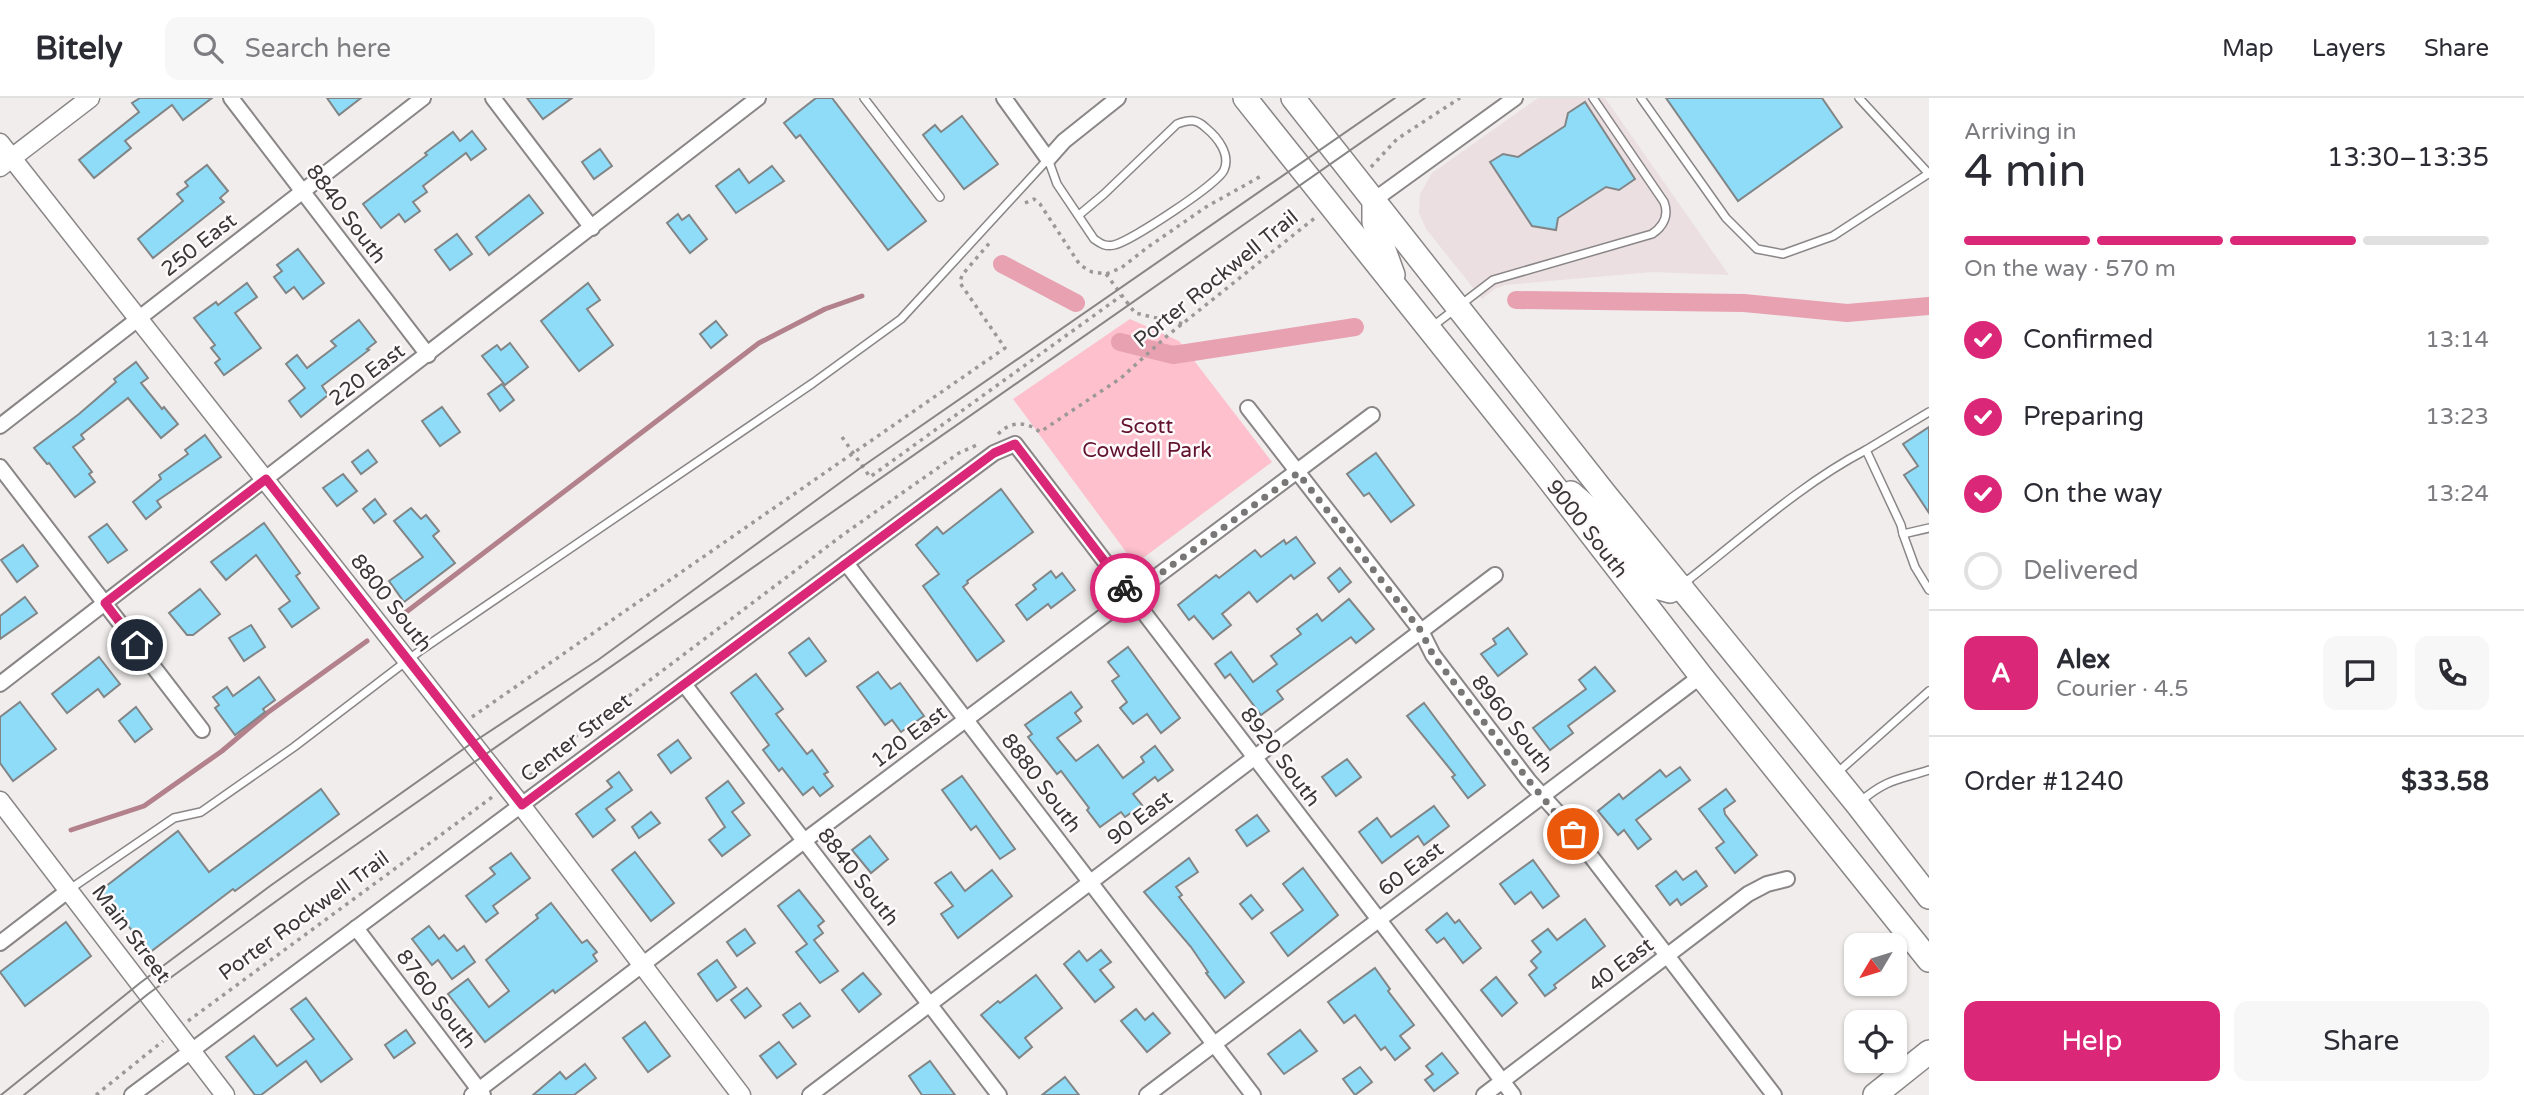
<!DOCTYPE html>
<meta charset="utf-8">
<style>
:root{--surface:#fff;--page:#f7f7f7;--text:#2b2b33;--muted:#7c7c81;--line:#e1e1e2;--accent:#db2777}
body{margin:0;font-family:"Varela Round",sans-serif;background:var(--page);color:var(--text);height:100vh;display:flex;flex-direction:column;font-size:26px;white-space:nowrap}
*{box-sizing:border-box;margin:0}
p{font-size:23px;color:var(--muted)}
.icon{flex:none;width:38px;height:38px;fill:none;stroke:currentColor;stroke-width:2;stroke-linecap:round;stroke-linejoin:round}
.map{position:relative;flex:1;overflow:hidden}
.panel{display:flex;flex-direction:column;background:var(--surface);width:595px}
.panel>*{flex:none}
.needle{width:46px;rotate:232deg}
.tools{position:absolute;left:1844px;top:835px;display:grid;gap:14px}
.tools a{display:grid;place-items:center;width:63px;height:63px;border-radius:14px;background:var(--surface);box-shadow:0 2px 5px #0004;font-size:35px}
.pin{position:absolute;display:grid;place-items:center;width:60px;height:60px;color:#fff;margin:-30px;border:4px solid #fff;border-radius:50%;box-shadow:0 2px 7px #0007}
.courier{position:absolute;display:grid;place-items:center;width:70px;height:70px;margin:-35px;border:5px solid #db2777;border-radius:50%;background:#fff;color:#222;box-shadow:0 2px 9px #0007}
.headline em{font-style:normal;font-weight:600}
.headline div{display:flex;flex-direction:column-reverse}
.headline{display:flex;align-items:center;justify-content:space-between;height:119px;padding:0 35px}
h1{font-size:46px;font-weight:600;line-height:52px}
.bar{display:grid;grid-template-columns:repeat(4,1fr);gap:10px 7px;align-content:center;height:84px;padding:0 35px}
.bar i{height:9px;border-radius:5px;background:var(--line)}
.bar .on{background:var(--accent)}
.bar p{grid-column:span 4}
.line{display:flex;align-items:center;gap:18px;padding:0 35px;border-top:2px solid var(--line)}
.line div{flex:1}
.round{display:grid;place-items:center;flex:none;width:74px;height:74px;border-radius:14px;background:var(--page)}
ol{padding:0 35px;list-style:none}
li{display:flex;align-items:center;gap:21px;height:77px}
li p{margin-inline-start:auto}
li .icon{padding:7px;border-radius:50%;background:var(--accent);color:#fff;stroke-width:4}
li:last-child{color:var(--muted)}
li i{width:38px;height:38px;border:4px solid var(--line);border-radius:50%}
.primary-button{display:flex;gap:14px;margin-top:auto;padding:14px 35px}
.primary-button a{flex:1;height:80px;border-radius:14px;background:var(--accent);color:#fff;font-size:28px;font-weight:600;line-height:80px;text-align:center}
.primary-button a+a{background:var(--page);color:var(--text)}
header{display:flex;align-items:center;gap:42px;box-sizing:border-box;height:98px;padding:0 35px;background:var(--surface);border-bottom:2px solid var(--line)}
header strong{font-size:33px}
nav{display:flex;gap:38px;margin-inline-start:auto;font-size:24px}
.search{width:490px;height:63px;background:var(--page);display:flex;align-items:center;gap:18px;box-sizing:border-box;padding:0 24px;border-radius:14px;color:var(--muted);font-size:26px}
main{display:flex;flex:1;min-height:0}
.map>svg:first-child{display:block}
</style>
<header>
<strong>Bitely</strong>
<div class="search"><svg class="icon" aria-label="search" viewBox="0 0 24 24"><circle cx="10" cy="10" r="6"/><path d="M15 15l6 6"/></svg>Search here</div>
<nav><a>Map</a><a>Layers</a><a>Share</a></nav>
</header>
<main>
<div class="map">
<svg width="1929" height="997" viewBox="0 0 1929 997">
<rect width="100%" height="100%" fill="#f1eded"/>
<!-- built -->
<polygon fill="#ebdfe1" points="1538,0 1605,0 1729,177 1653,174 1505,187 1495,191 1482,201 1426,131 1419,115 1420,96 1432,75"/>
<!-- green -->
<polygon fill="#fdc0cc" points="1130,221 1179,243 1272,364 1135,466 1013,301"/>
<g fill="none" stroke-linecap="round" stroke-linejoin="round">
<!-- stream -->
<g stroke="#b2818b" stroke-width="5">
<polyline points="401,518 759,245 825,211 862,198"/>
<polyline points="71,732 144,708 222,653 267,615 367,543"/>
</g>
<!-- canal -->
<g stroke="#e7a1b0" stroke-width="18">
<polyline points="1002,166 1076,205"/>
<polyline points="1516,202 1744,205 1847,215 1929,208"/>
<polyline points="1120,244 1173,257 1355,229"/>
</g>
</g>
<!-- building -->
<g fill="#8fdcf9" stroke="#818586" stroke-width="2">
<polygon points="140,0 212,0 183,22 172,7 125,43 131,50 94,80 79,62 139,14 132,5"/>
<polygon points="327,0 361,0 339,17"/>
<polygon points="527,0 572,0 543,21"/>
<polygon points="816,0 832,0 926,123 888,152 800,37 796,40 784,25"/>
<polygon points="1666,0 1822,0 1842,29 1738,103"/>
<polygon points="1585,4 1635,81 1619,92 1606,89 1558,120 1556,132 1532,128 1490,64 1503,56 1518,59 1565,28 1568,15"/>
<polygon points="962,18 998,66 964,91 923,37 935,27 941,34"/>
<polygon points="472,33 486,51 471,62 466,55 423,88 427,94 413,104 420,113 405,124 399,116 381,130 363,106 427,57 425,55 453,34 460,43"/>
<polygon points="600,51 612,68 594,81 582,64"/>
<polygon points="207,67 228,93 220,100 224,104 153,160 138,141 183,103 177,96 188,88 185,84"/>
<polygon points="772,68 784,83 736,115 716,88 739,71 749,85"/>
<polygon points="529,97 543,115 489,157 476,139"/>
<polygon points="678,116 682,122 689,117 707,141 690,155 667,125"/>
<polygon points="457,136 472,156 450,172 435,152"/>
<polygon points="298,151 324,185 303,201 294,189 286,195 274,179 282,173 277,167"/>
<polygon points="247,185 257,199 235,215 261,250 224,277 215,265 220,261 211,250 215,247 194,220 216,204 218,207"/>
<polygon points="588,185 600,202 587,211 613,247 579,273 541,223"/>
<polygon points="359,222 376,244 367,251 369,252 322,288 328,297 301,319 289,303 305,290 286,266 297,257 307,270 336,248 331,243"/>
<polygon points="716,223 727,237 711,250 700,236"/>
<polygon points="510,245 528,269 505,287 482,258 497,247 501,252"/>
<polygon points="136,264 148,280 141,285 162,311 164,309 178,326 161,340 128,300 81,337 84,341 73,349 92,374 89,376 95,384 75,399 49,365 47,366 34,350 79,316 116,284 114,281"/>
<polygon points="502,286 514,302 500,313 488,296"/>
<polygon points="442,309 460,334 440,348 422,323"/>
<polygon points="1929,329 1929,415 1904,377 1918,368 1903,346"/>
<polygon points="205,337 221,359 157,403 161,409 146,421 133,404 161,381 159,377 188,356 185,352"/>
<polygon points="368,352 377,364 361,376 352,364"/>
<polygon points="1376,355 1414,407 1391,424 1369,395 1364,398 1347,376"/>
<polygon points="343,376 357,393 337,408 323,390"/>
<polygon points="1001,391 1033,434 967,483 968,485 963,489 1004,543 977,563 923,488 939,476 916,447 937,429 943,436"/>
<polygon points="375,401 386,416 374,425 363,411"/>
<polygon points="411,410 421,421 426,417 439,433 433,438 455,465 404,504 389,483 423,459 394,423"/>
<polygon points="264,425 300,475 296,478 319,510 292,529 279,511 290,503 256,457 226,482 211,464"/>
<polygon points="107,426 127,452 108,465 89,439"/>
<polygon points="1296,439 1315,465 1294,481 1291,477 1257,504 1249,494 1222,516 1231,527 1213,541 1194,518 1189,522 1178,507 1216,477 1219,480 1255,452 1261,459 1284,442 1286,446"/>
<polygon points="23,447 38,468 17,484 1,462"/>
<polygon points="1340,470 1351,484 1339,494 1328,480"/>
<polygon points="1051,473 1056,480 1062,475 1075,492 1051,510 1048,506 1027,522 1016,507 1036,491 1033,487"/>
<polygon points="200,491 220,516 193,537 187,537 169,515"/>
<polygon points="25,499 37,515 0,541 0,518"/>
<polygon points="1349,501 1374,531 1356,545 1351,539 1277,593 1283,601 1261,617 1230,576 1225,580 1215,566 1231,554 1253,584 1277,566 1271,558 1301,536 1297,531 1317,516 1322,523"/>
<polygon points="251,527 265,549 244,563 229,540"/>
<polygon points="1508,530 1527,556 1498,578 1481,556 1496,546 1493,541"/>
<polygon points="809,540 826,563 806,578 789,555"/>
<polygon points="1128,549 1180,620 1161,635 1147,616 1133,626 1120,610 1127,604 1112,583 1119,578 1108,564"/>
<polygon points="99,559 120,586 104,599 98,591 67,615 52,596"/>
<polygon points="1595,569 1615,593 1568,628 1573,635 1550,652 1533,630 1586,591 1579,582"/>
<polygon points="878,574 891,591 900,585 924,618 901,634 892,622 885,627 857,589"/>
<polygon points="756,576 783,611 776,616 807,656 812,652 828,674 824,676 833,688 820,698 813,689 803,697 782,670 779,673 763,652 769,647 731,595"/>
<polygon points="259,579 275,602 263,611 265,614 235,637 215,610 219,607 213,599 227,589 233,598"/>
<polygon points="1071,594 1082,609 1075,615 1081,623 1057,640 1076,663 1098,647 1123,680 1144,664 1141,659 1155,648 1173,672 1158,683 1155,679 1133,696 1142,707 1125,719 1121,714 1100,729 1087,712 1089,710 1061,673 1057,676 1028,639 1032,636 1025,627"/>
<polygon points="20,604 56,651 13,683 0,665 0,619"/>
<polygon points="1424,605 1485,687 1468,700 1452,679 1455,677 1407,618"/>
<polygon points="136,609 152,631 135,644 119,623"/>
<polygon points="678,642 691,660 671,675 658,657"/>
<polygon points="1347,661 1361,679 1336,698 1322,679"/>
<polygon points="1680,669 1690,682 1636,722 1651,741 1638,751 1624,732 1618,737 1598,713 1619,696 1623,701 1660,672 1666,679"/>
<polygon points="619,674 632,692 606,711 615,722 593,739 576,716 612,689 607,683"/>
<polygon points="962,678 1015,751 1000,761 976,728 971,732 942,692"/>
<polygon points="728,683 744,705 732,714 750,737 722,758 709,742 725,729 706,700"/>
<polygon points="321,691 339,716 235,793 233,791 149,855 101,792 178,733 209,774"/>
<polygon points="1726,691 1735,703 1724,711 1725,716 1757,757 1735,775 1716,750 1724,744 1699,711"/>
<polygon points="1434,708 1449,728 1424,747 1418,738 1382,765 1359,734 1377,720 1391,739"/>
<polygon points="651,714 660,725 639,740 632,729"/>
<polygon points="1257,717 1269,733 1247,748 1236,732"/>
<polygon points="870,738 888,761 871,775 852,752"/>
<polygon points="635,754 674,805 651,823 612,772"/>
<polygon points="511,755 530,780 493,808 498,815 486,824 466,798 495,776 490,770"/>
<polygon points="1189,760 1198,774 1176,789 1182,797 1179,799 1244,884 1225,900 1206,875 1208,874 1191,849 1144,794"/>
<polygon points="1533,762 1559,798 1543,810 1531,794 1515,806 1500,786"/>
<polygon points="1303,770 1338,817 1288,858 1271,835 1303,812 1283,786"/>
<polygon points="992,772 1012,798 958,840 941,816 953,808 935,785 951,774 965,793"/>
<polygon points="1676,773 1683,782 1696,773 1707,788 1681,807 1677,801 1670,807 1656,788"/>
<polygon points="799,792 824,823 818,828 823,835 814,842 838,873 820,885 796,854 807,846 778,808"/>
<polygon points="1251,797 1263,812 1252,821 1240,806"/>
<polygon points="551,805 582,845 587,842 597,854 593,857 597,863 555,895 553,892 485,944 448,896 468,881 489,909 509,893 486,862 538,820 536,817"/>
<polygon points="1447,815 1455,825 1459,822 1481,850 1463,865 1444,840 1437,845 1426,832"/>
<polygon points="1585,821 1605,848 1554,887 1556,890 1545,898 1529,877 1537,870 1531,863 1541,854 1532,843 1548,831 1557,842"/>
<polygon points="66,824 91,858 25,908 0,874"/>
<polygon points="429,828 439,841 444,837 457,853 464,848 475,864 452,881 438,862 432,867 412,841"/>
<polygon points="745,831 755,845 737,858 727,844"/>
<polygon points="1101,852 1111,864 1100,872 1114,889 1095,904 1064,866 1079,853 1087,863"/>
<polygon points="717,862 736,889 717,903 698,876"/>
<polygon points="1375,870 1390,891 1388,893 1414,927 1400,938 1410,950 1395,962 1385,949 1381,952 1355,917 1344,925 1328,904"/>
<polygon points="863,875 881,896 859,914 842,892"/>
<polygon points="1036,877 1062,910 1025,940 1032,949 1019,960 981,917 998,903 1000,905"/>
<polygon points="1496,879 1517,905 1502,918 1481,892"/>
<polygon points="747,890 761,908 745,920 731,902"/>
<polygon points="306,900 352,961 321,984 306,963 261,997 255,997 226,959 254,938 277,968 314,941 291,911"/>
<polygon points="800,905 810,918 793,930 783,917"/>
<polygon points="1136,911 1145,922 1153,915 1170,935 1147,954 1121,923"/>
<polygon points="645,924 670,958 648,974 623,940"/>
<polygon points="406,932 415,945 394,960 385,947"/>
<polygon points="1300,932 1317,953 1284,976 1268,956"/>
<polygon points="779,944 796,966 777,980 760,958"/>
<polygon points="1442,955 1458,975 1434,993 1425,982 1433,976 1426,968"/>
<polygon points="930,963 955,997 922,997 909,978"/>
<polygon points="585,966 596,980 574,997 533,997 560,974 566,981"/>
<polygon points="1360,969 1372,984 1355,997 1343,981"/>
<polygon points="1065,979 1079,997 1042,997"/>
</g>
<g fill="none" stroke-linecap="round" stroke-linejoin="round">
<!-- service casing -->
<g stroke="#8a8687" stroke-width="10">
<g id="service">
<polyline points="864,0 940,99"/>
<polyline points="1641,0 1726,120 1757,151 1783,156 1833,138 1928,76"/>
<polyline points="1859,0 1929,76"/>
<path d="M1433 228 1493 182 1652 136C1664 128 1669 117 1664 104L1593 0"/>
<polyline points="1866,352 1929,314"/>
<polyline points="1903,436 1915,469 1929,492"/>
<path d="M1683 486C1741 441 1802 385 1866 352L1901 427 1903 436 1929 430"/>
<polyline points="1837,675 1929,593"/>
<path d="M1861 703C1887 681 1898 682 1929 672"/>
<path d="M70 791 174 720 201 714 294 649 421 552 813 285 901 221 1048 61 1057 86 1094 141C1101 146 1106 149 1114 147 1131 143 1218 86 1224 72 1231 56 1217 39 1206 30 1197 21 1189 21 1177 26L1104 96 1079 117"/>
</g>
</g>
<!-- minor casing -->
<g stroke="#8a8687" stroke-width="18">
<g id="minor">
<polyline points="231,0 428,257"/>
<polyline points="493,0 592,130"/>
<polyline points="1004,0 1048,61 1064,43 1118,0"/>
<polyline points="1374,102 1515,0"/>
<polyline points="1248,310 1421,533 1433,557 1529,683 1557,714 1774,997"/>
<polyline points="0,328 423,0"/>
<polyline points="0,369 202,632"/>
<polyline points="846,465 1253,997"/>
<polyline points="0,586 758,0"/>
<polyline points="684,586 999,997"/>
<polyline points="356,830 483,997"/>
<polyline points="0,845 69,792"/>
<polyline points="132,997 994,355 1015,346 1513,997"/>
<polyline points="472,997 804,743 1372,317"/>
<polyline points="810,997 1495,477"/>
<polyline points="1147,997 1701,578"/>
<polyline points="1484,997 1748,796 1767,786 1787,781"/>
</g>
</g>
<!-- tertiary casing -->
<g stroke="#8a8687" stroke-width="21">
<g id="tertiary">
<polyline points="0,45 521,707 741,997"/>
<polyline points="0,69 90,0"/>
<polyline points="0,703 225,997"/>
</g>
</g>
<!-- primary casing -->
<g stroke="#8a8687" stroke-width="26">
<g id="primary">
<polyline points="1245,0 1544,375 1701,578 1929,862"/>
<polyline points="1293,0 1605,396 1857,706 1929,799"/>
<polyline points="1374,102 1374,124 1393,177"/>
<polyline points="1571,395 1602,422 1656,489 1670,493 1681,488"/>
<polyline points="1875,997 1929,954"/>
</g>
</g>
<!-- path -->
<g stroke="#9c9898" stroke-width="3.5" stroke-dasharray="3.5 5" stroke-linecap="butt">
<polyline points="1371,69 1397,41 1460,0"/>
<polyline points="1025,105 1034,101 1040,106 1080,167 1092,174 1106,176 1121,170 1148,149 1206,109 1263,77"/>
<polyline points="1106,176 1135,215 1183,226"/>
<path d="M998 336C1011 323 1026 323 1040 334L1121 280 1167 238 1316 119"/>
<polyline points="842,339 870,379 1121,198"/>
<polyline points="472,619 1005,250 960,185 962,177 992,142"/>
<path d="M521 678C538 679 541 665 553 655L844 436 959 355 979 346"/>
<polyline points="188,923 495,697"/>
<polyline points="96,997 163,943"/>
</g>
<!-- service -->
<use href="#service" stroke="#fff" stroke-width="7"/>
<!-- minor -->
<use href="#minor" stroke="#fff" stroke-width="14"/>
<!-- tertiary -->
<use href="#tertiary" stroke="#fff" stroke-width="18"/>
<!-- primary -->
<use href="#primary" stroke="#fff" stroke-width="23"/>
<!-- tram -->
<g stroke="#888585" stroke-width="2">
<polyline points="1,997 140,885 270,788 472,645 598,562 863,368 1395,0"/>
<polyline points="24,997 148,896 307,781 1425,0"/>
</g>
</g>
<g fill="none" stroke-linecap="round" stroke-linejoin="round">
<!-- done -->
<polyline stroke="#797676" stroke-width="7" stroke-dasharray="0 12.6" points="1125,490 1130,498 1298,375 1421,533 1433,557 1529,683 1573,736"/>
<!-- route -->
<polyline stroke="#db2777" stroke-width="9" points="137,547 105,505 266,381 522,707 994,355 1015,346 1125,490"/>
</g>
<g text-anchor="middle" dominant-baseline="central" stroke-width="5" stroke-linejoin="round" paint-order="stroke">
<!-- street labels -->
<g font-size="21" fill="#383636" stroke="#fefafb">
<text transform="translate(346 116) rotate(53)">8840 South</text>
<text transform="translate(199 147) rotate(-38)">250 East</text>
<text transform="translate(1216 181) rotate(-39)">Porter Rockwell Trail</text>
<text transform="translate(367 277) rotate(-37)">220 East</text>
<text transform="translate(1587 431) rotate(52)">9000 South</text>
<text transform="translate(391 505) rotate(52)">8800 South</text>
<text transform="translate(1512 626) rotate(52)">8960 South</text>
<text transform="translate(909 639) rotate(-37)">120 East</text>
<text transform="translate(576 640) rotate(-37)">Center Street</text>
<text transform="translate(1280 659) rotate(53)">8920 South</text>
<text transform="translate(1041 685) rotate(53)">8880 South</text>
<text transform="translate(1140 720) rotate(-37)">90 East</text>
<text transform="translate(1411 771) rotate(-37)">60 East</text>
<text transform="translate(858 779) rotate(52)">8840 South</text>
<text transform="translate(304 818) rotate(-36)">Porter Rockwell Trail</text>
<text transform="translate(131 836) rotate(53)">Main Street</text>
<text transform="translate(1621 867) rotate(-37)">40 East</text>
<text transform="translate(436 901) rotate(53)">8760 South</text>
</g>
<!-- park labels -->
<g font-size="21" fill="#62112e" stroke="#fefafb">
<text x="1147" y="328">Scott<tspan x="1147" dy="24">Cowdell Park</tspan></text>
</g>
</g>
</svg>
<div class="tools">
<a><svg class="needle" viewBox="-14 -14 28 28"><path d="M0-13l5 13h-10z" fill="#e53935"/><path d="M0 13l5-13h-10z" fill="#7c7c81"/></svg></a>
<a><svg class="icon" aria-label="locate" viewBox="0 0 24 24"><circle cx="12" cy="12" r="6"/><path d="M12 2v4M12 18v4M2 12h4M18 12h4"/></svg></a>
</div>
<div class="pin" style="left:1573px;top:736px;background:#ea580c"><svg class="icon" aria-label="bag" viewBox="0 0 24 24"><path d="M5 8h14l-1 12H6zM9 8a3 3 0 0 1 6 0"/></svg></div>
<div class="pin" style="left:137px;top:547px;background:#1f2937"><svg class="icon" aria-label="home" viewBox="0 0 24 24"><path d="M3 11l9-7 9 7M6 9v11h12V9"/></svg></div>
<div class="courier" style="left:1125px;top:490px"><svg class="icon" aria-label="bike" viewBox="0 0 24 24"><circle cx="6" cy="16" r="4"/><circle cx="18" cy="16" r="4"/><path d="M6 16l4-8h5l3 8M10 8l3 8H6M13 5h3"/></svg></div>
</div>
<section class="panel">
<div class="headline"><div><h1>4 min</h1><p>Arriving in</p></div><em>13:30–13:35</em></div>
<div class="bar"><i class="on"></i><i class="on"></i><i class="on"></i><i></i><p>On the way · 570 m</p></div>
<ol>
<li><svg class="icon" aria-label="check" viewBox="0 0 24 24"><path d="M5 12l5 5 9-10"/></svg>Confirmed<p>13:14</p></li>
<li><svg class="icon" aria-label="check" viewBox="0 0 24 24"><path d="M5 12l5 5 9-10"/></svg>Preparing<p>13:23</p></li>
<li><svg class="icon" aria-label="check" viewBox="0 0 24 24"><path d="M5 12l5 5 9-10"/></svg>On the way<p>13:24</p></li>
<li><i></i>Delivered</li>
</ol>
<div class="line" style="height:126px"><b class="round" style="background:var(--accent);color:#fff">A</b><div><b>Alex</b><p>Courier · 4.5</p></div><a class="round"><svg class="icon" aria-label="chat" viewBox="0 0 24 24"><path d="M4 5h16v11H9l-5 4z"/></svg></a><a class="round"><svg class="icon" aria-label="phone" viewBox="0 0 24 24"><path d="M5 4h4l2 5-3 2q2 4 5 5l2-3 5 2v4C11 20 4 13 5 4z"/></svg></a></div>
<div class="line" style="height:91px"><div>Order #1240</div><b>$33.58</b></div>
<div class="primary-button"><a>Help</a><a>Share</a></div>
</section>
</main>
